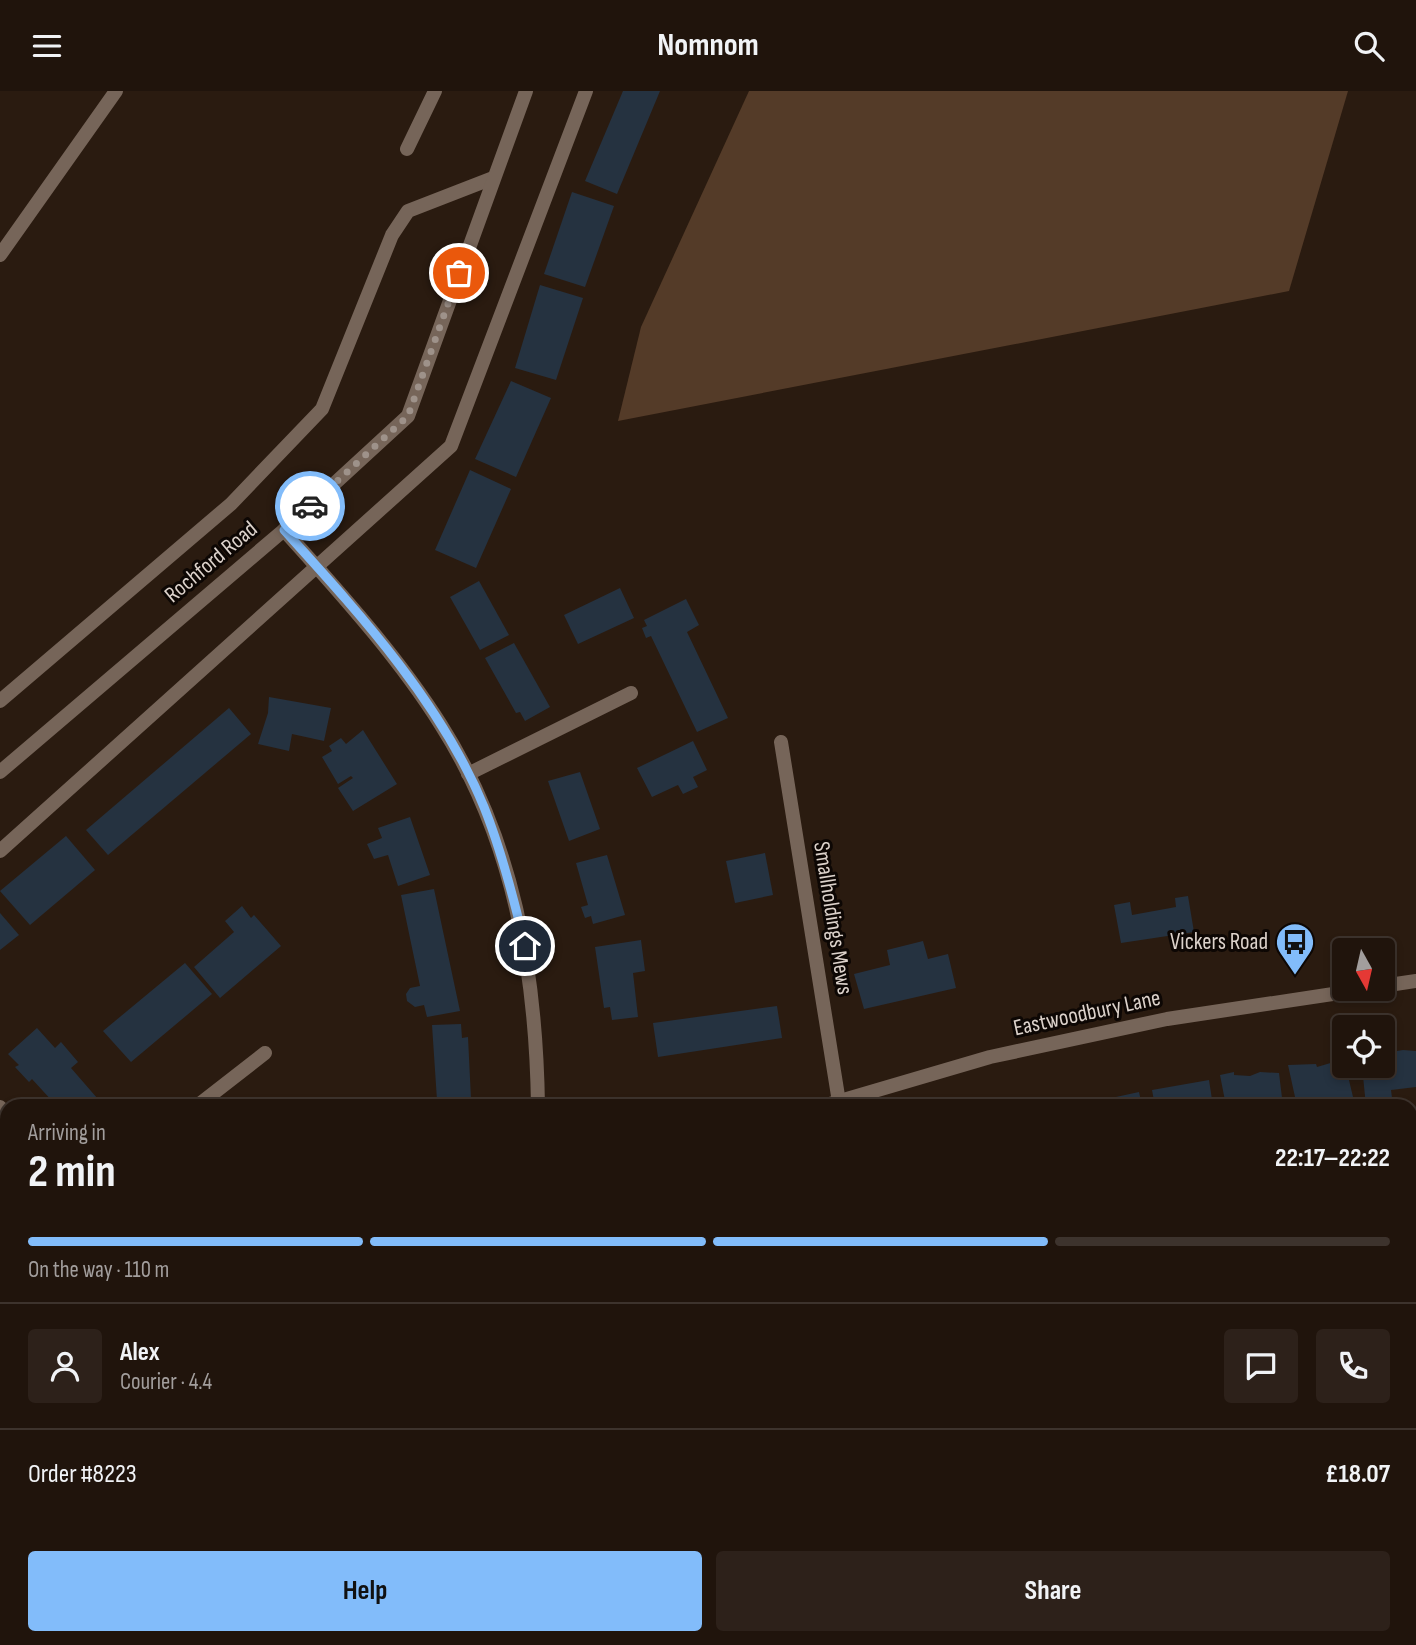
<!DOCTYPE html>
<meta charset="utf-8">
<style>
:root{--surface:#20140c;--page:#2d211a;--text:#f1f3f6;--muted:#a29e9d;--line:#3d332d;--accent:#82bcfa}
body{margin:0;font-family:"Sofia Sans Condensed",sans-serif;background:var(--page);color:var(--text);height:100vh;display:flex;flex-direction:column;font-size:26px;white-space:nowrap}
*{box-sizing:border-box;margin:0}
p{font-size:23px;color:var(--muted)}
.icon{flex:none;width:38px;height:38px;fill:none;stroke:currentColor;stroke-width:2;stroke-linecap:round;stroke-linejoin:round}
.map{position:relative;flex:1;overflow:hidden}
.sheet{position:absolute;left:0px;top:1008px;width:1418px;height:546px;display:flex;flex-direction:column;background:var(--surface);border-radius:21px 21px 0 0;box-shadow:0 4px 10px #0003,0 0 0 2px var(--line)}
.sheet>*{flex:none}
.needle{width:46px;rotate:172deg}
.buttons{position:absolute;left:1332px;top:847px;display:grid;gap:14px}
.buttons a{display:grid;place-items:center;width:63px;height:63px;border-radius:7px;background:var(--surface);box-shadow:0 4px 10px #0003,0 0 0 2px var(--line);font-size:35px}
.pin{position:absolute;display:grid;place-items:center;width:60px;height:60px;color:#fff;margin:-30px;border:4px solid #fff;border-radius:50%;box-shadow:0 2px 7px #0007}
.courier{position:absolute;display:grid;place-items:center;width:70px;height:70px;margin:-35px;border:5px solid #82bcfa;border-radius:50%;background:#fff;color:#222;box-shadow:0 2px 9px #0007}
.head em{font-style:normal;font-weight:700}
.head div{display:flex;flex-direction:column-reverse}
.head{display:flex;align-items:center;justify-content:space-between;height:119px;padding:0 28px}
h1{font-size:46px;font-weight:700;line-height:52px}
.bar{display:grid;grid-template-columns:repeat(4,1fr);gap:10px 7px;align-content:center;height:84px;padding:0 28px}
.bar i{height:9px;border-radius:5px;background:var(--line)}
.bar .on{background:var(--accent)}
.bar p{grid-column:span 4}
.line{display:flex;align-items:center;gap:18px;padding:0 28px;border-top:2px solid var(--line)}
.line div{flex:1}
.round{display:grid;place-items:center;flex:none;width:74px;height:74px;border-radius:7px;background:var(--page)}
.button{display:flex;gap:14px;margin-top:auto;padding:14px 28px}
.button a{flex:1;height:80px;border-radius:7px;background:var(--accent);color:#111;font-size:28px;font-weight:700;line-height:80px;text-align:center}
.button a+a{background:var(--page);color:var(--text)}
header{display:flex;justify-content:space-between;align-items:center;height:91px;padding:0 28px;background:var(--surface);font-size:32px;font-weight:700}
.map>svg:first-child{display:block}
</style>
<header><svg class="icon" aria-label="menu" viewBox="0 0 24 24"><path d="M4 6h16M4 12h16M4 18h16"/></svg>Nomnom<svg class="icon" aria-label="search" viewBox="0 0 24 24"><circle cx="10" cy="10" r="6"/><path d="M15 15l6 6"/></svg></header>
<div class="map">
<svg width="1416" height="1554" viewBox="0 0 1416 1554">
<rect width="100%" height="100%" fill="#2a1b10"/>
<!-- green -->
<polygon fill="#543b28" points="749,0 1348,0 1289,200 618,330 641,236"/>
<!-- building -->
<g fill="#253240">
<polygon points="623,0 660,0 617,103 585,90"/>
<polygon points="572,101 614,115 585,196 544,183"/>
<polygon points="540,194 583,207 556,289 515,277"/>
<polygon points="511,290 551,307 516,386 475,368"/>
<polygon points="470,379 511,398 476,477 435,459"/>
<polygon points="479,490 509,544 480,559 450,506"/>
<polygon points="620,497 634,527 578,553 564,524"/>
<polygon points="686,508 699,534 687,541 728,627 697,641 651,545 646,547 642,537 647,535 644,529"/>
<polygon points="514,552 550,616 525,630 520,621 516,622 485,567"/>
<polygon points="269,606 331,617 324,650 292,643 289,660 258,653 268,622"/>
<polygon points="229,617 251,643 108,764 86,739"/>
<polygon points="363,639 397,693 353,720 338,697 353,687 351,685 338,693 322,666 332,660 329,655 341,647 346,653"/>
<polygon points="693,650 707,679 693,686 698,696 683,703 678,694 652,706 637,677"/>
<polygon points="580,681 600,738 569,750 548,690"/>
<polygon points="410,726 430,784 398,795 388,764 374,768 367,753 382,747 378,737"/>
<polygon points="66,745 95,779 30,834 0,800"/>
<polygon points="765,762 773,804 735,812 726,770"/>
<polygon points="607,764 625,824 593,833 591,825 585,827 581,816 588,814 576,772"/>
<polygon points="434,798 460,920 427,926 424,914 415,916 407,910 406,903 410,897 420,895 401,804"/>
<polygon points="1188,805 1194,841 1121,852 1114,814 1130,811 1132,824 1176,816 1175,807"/>
<polygon points="242,815 251,827 254,824 281,855 220,907 194,876 234,841 225,830"/>
<polygon points="0,822 19,844 0,859"/>
<polygon points="641,849 645,880 633,882 638,926 612,929 610,916 604,917 595,856"/>
<polygon points="923,850 928,868 948,863 956,897 864,918 854,883 890,874 887,859"/>
<polygon points="185,872 212,903 131,971 103,940"/>
<polygon points="777,915 782,947 658,966 653,932"/>
<polygon points="461,933 462,947 468,946 471,1008 437,1009 432,934"/>
<polygon points="37,937 55,957 61,951 78,971 71,977 104,1015 50,1015 54,1012 32,988 29,991 15,976 19,974 8,963"/>
<polygon points="1403,959 1416,960 1416,996 1391,999 1393,1015 1366,1015 1362,975 1382,975 1382,962 1388,962 1389,965 1392,965 1391,961"/>
<polygon points="1344,968 1353,1006 1350,1006 1351,1015 1297,1015 1288,974 1316,973 1317,976"/>
<polygon points="1234,981 1234,984 1250,985 1260,981 1279,982 1283,1015 1226,1015 1220,984"/>
<polygon points="1209,989 1213,1015 1155,1015 1152,999"/>
<polygon points="1139,1001 1142,1015 1079,1015 1079,1014"/>
<polygon points="0,1075 7,1084 7,1089 0,1095"/>
<rect x="0" y="1233" width="7" height="44"/>
<rect x="0" y="1412" width="7" height="45"/>
</g>
<g fill="none" stroke-linecap="round" stroke-linejoin="round">
<!-- service -->
<polyline stroke="#766559" stroke-width="12" points="1410,1129 1416,1128"/>
<!-- minor -->
<g stroke="#766559" stroke-width="14">
<polyline points="407,58 435,0"/>
<polyline points="0,164 116,0"/>
<path d="M284 439C339 501 397 564 441 634 514 749 536 881 538 1015"/>
<polyline points="0,610 231,413 322,318 392,144 408,120 493,87"/>
<polyline points="781,651 839,1011"/>
<polyline points="468,683 631,602"/>
<polyline points="0,760 451,355 586,0"/>
<polyline points="197,1015 265,962"/>
<polyline points="0,1016 7,1024"/>
<polyline points="0,1169 7,1163"/>
<polyline points="0,1497 7,1497"/>
<polyline points="337,1547 339,1554"/>
<polyline points="758,1547 1124,1554"/>
</g>
<!-- tertiary -->
<g stroke="#766559" stroke-width="14">
<polyline points="0,681 284,439 408,325 526,0"/>
<polyline points="1382,895 1416,890"/>
<polyline points="823,1015 990,966 1167,928 1366,898"/>
<polyline points="0,1549 165,1547"/>
</g>
</g>
<g fill="none" stroke-linecap="round" stroke-linejoin="round">
<!-- done -->
<polyline stroke="#9e928a" stroke-width="7" stroke-dasharray="0 12.6" points="310,415 408,325 459,182"/>
<!-- route -->
<path stroke="#82bcfa" stroke-width="9" d="M310 415 284 439C359 522 441 611 484 716 502 761 514 808 525 855"/>
</g>
<!-- icons -->
<defs>
<g id="bus-pin" transform="scale(2.0125)"><path d="M0 17L-7.5 6A9.5 9.5 0 1 1 7.5 6Z" fill="#82bcfa" stroke="#0d0704"/><path d="M-5-6H5V4H4V6H2V4H-2V6H-4V4H-5ZM-3.5-4V0h7V-4ZM-3.5 1.2v1.5H-2V1.2ZM2 1.2v1.5H3.5V1.2Z" fill="#111"/></g>
</defs>
<g fill-rule="evenodd">
<use href="#bus-pin" x="1295" y="851"/>
</g>
<g text-anchor="middle" dominant-baseline="central" stroke-width="6" stroke-linejoin="round" paint-order="stroke">
<!-- street labels -->
<g font-size="23" fill="#dcd2cb" stroke="#0d0704">
<text transform="translate(211 471) rotate(-40)">Rochford Road</text>
<text transform="translate(833 827) rotate(81)">Smallholdings Mews</text>
<text transform="translate(1087 922) rotate(-12)">Eastwoodbury Lane</text>
</g>
<!-- poi labels -->
<g font-size="23" fill="#dcd2cb" stroke="#0d0704" text-anchor="end">
<text x="1268" y="851">Vickers Road</text>
</g>
</g>
</svg>
<div class="buttons">
<a><svg class="needle" viewBox="-14 -14 28 28"><path d="M0-13l5 13h-10z" fill="#e53935"/><path d="M0 13l5-13h-10z" fill="#a29e9d"/></svg></a>
<a><svg class="icon" aria-label="locate" viewBox="0 0 24 24"><circle cx="12" cy="12" r="6"/><path d="M12 2v4M12 18v4M2 12h4M18 12h4"/></svg></a>
</div>
<div class="pin" style="left:459px;top:182px;background:#ea580c"><svg class="icon" aria-label="bag" viewBox="0 0 24 24"><path d="M5 8h14l-1 12H6zM9 8a3 3 0 0 1 6 0"/></svg></div>
<div class="pin" style="left:525px;top:855px;background:#1f2937"><svg class="icon" aria-label="home" viewBox="0 0 24 24"><path d="M3 11l9-7 9 7M6 9v11h12V9"/></svg></div>
<div class="courier" style="left:310px;top:415px"><svg class="icon" aria-label="car" viewBox="0 0 24 24"><path d="M5 17H2v-5l4-1 3-4h7l3 4 3 1v5h-3M9 17h6M6 11h13"/><circle cx="7" cy="17" r="2"/><circle cx="17" cy="17" r="2"/></svg></div>
<section class="sheet">
<div class="head"><div><h1>2 min</h1><p>Arriving in</p></div><em>22:17–22:22</em></div>
<div class="bar"><i class="on"></i><i class="on"></i><i class="on"></i><i></i><p>On the way · 110 m</p></div>
<div class="line" style="height:126px"><a class="round"><svg class="icon" aria-label="person" viewBox="0 0 24 24"><circle cx="12" cy="8" r="4"/><path d="M4 21q1-7 8-7t8 7"/></svg></a><div><b>Alex</b><p>Courier · 4.4</p></div><a class="round"><svg class="icon" aria-label="chat" viewBox="0 0 24 24"><path d="M4 5h16v11H9l-5 4z"/></svg></a><a class="round"><svg class="icon" aria-label="phone" viewBox="0 0 24 24"><path d="M5 4h4l2 5-3 2q2 4 5 5l2-3 5 2v4C11 20 4 13 5 4z"/></svg></a></div>
<div class="line" style="height:91px"><div>Order #8223</div><b>£18.07</b></div>
<div class="button"><a>Help</a><a>Share</a></div>
</section>
</div>
